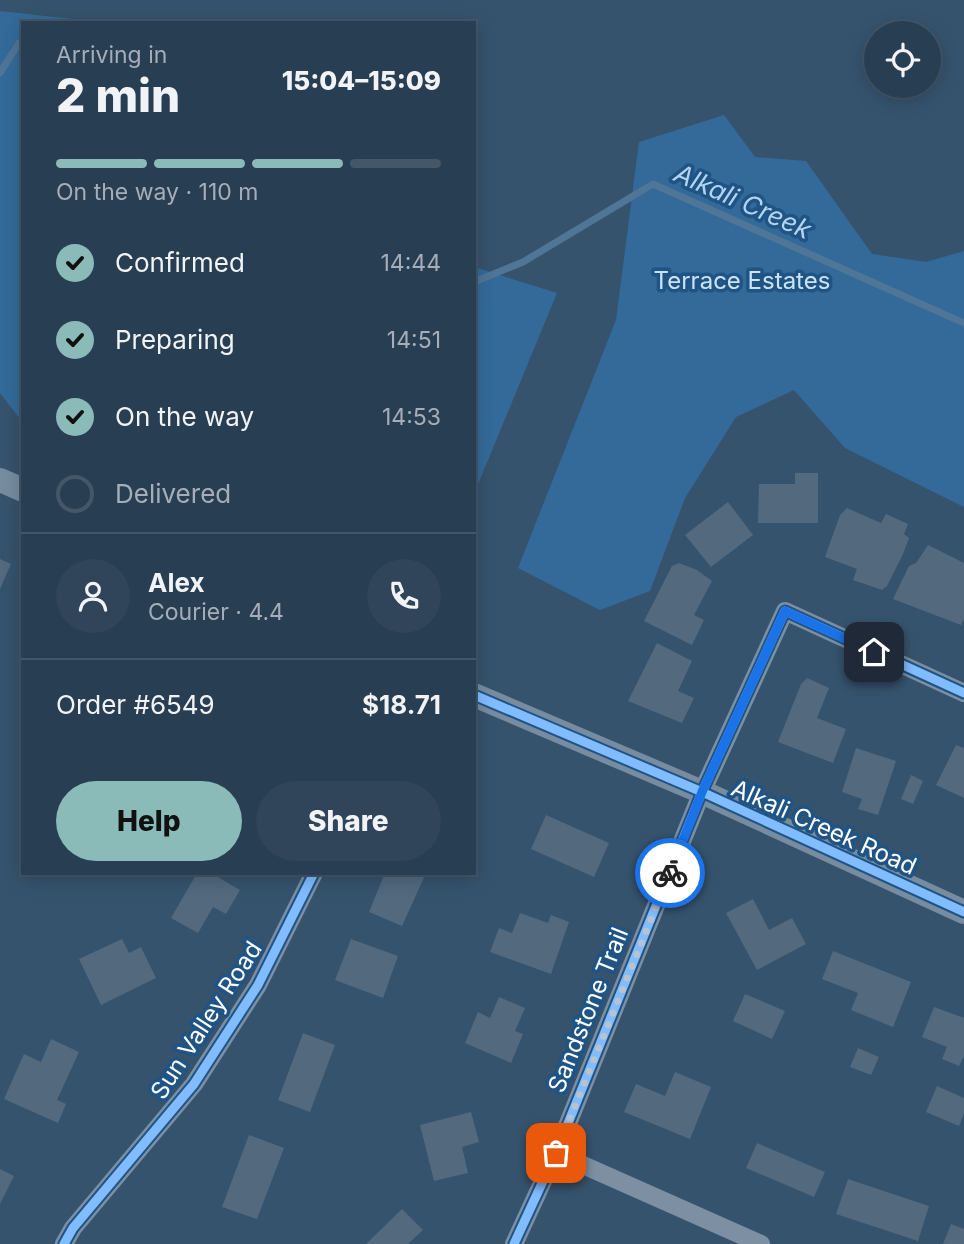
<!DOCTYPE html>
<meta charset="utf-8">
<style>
:root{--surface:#283e52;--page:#304559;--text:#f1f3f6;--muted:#a5aeb8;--line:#445769;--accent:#8bbbb9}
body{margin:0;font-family:Inter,sans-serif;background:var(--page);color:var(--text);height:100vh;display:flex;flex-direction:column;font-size:26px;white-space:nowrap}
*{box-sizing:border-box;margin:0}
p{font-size:23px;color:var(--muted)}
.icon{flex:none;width:38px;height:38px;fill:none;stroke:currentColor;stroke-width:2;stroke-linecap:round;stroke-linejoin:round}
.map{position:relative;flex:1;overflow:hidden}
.panel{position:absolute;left:21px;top:21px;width:455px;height:854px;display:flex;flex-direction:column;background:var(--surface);border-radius:0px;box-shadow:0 4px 18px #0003,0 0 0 2px var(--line)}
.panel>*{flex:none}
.buttons{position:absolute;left:864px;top:21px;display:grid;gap:14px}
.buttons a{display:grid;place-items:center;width:77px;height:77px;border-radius:50%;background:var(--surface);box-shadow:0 4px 18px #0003,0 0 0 2px var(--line);font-size:35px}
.pin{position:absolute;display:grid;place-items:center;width:60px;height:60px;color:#fff;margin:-30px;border-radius:14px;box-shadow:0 4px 10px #0006}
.courier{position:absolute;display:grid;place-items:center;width:70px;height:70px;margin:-35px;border:5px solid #1a73e8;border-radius:50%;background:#fff;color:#222;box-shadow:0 2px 9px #0007}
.overview em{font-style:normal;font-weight:800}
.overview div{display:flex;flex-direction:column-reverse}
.overview{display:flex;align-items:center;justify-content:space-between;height:119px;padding:0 35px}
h1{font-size:46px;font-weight:800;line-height:52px}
.bar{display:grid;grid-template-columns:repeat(4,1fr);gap:10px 7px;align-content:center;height:84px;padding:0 35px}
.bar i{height:9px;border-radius:5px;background:var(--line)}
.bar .on{background:var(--accent)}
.bar p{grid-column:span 4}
.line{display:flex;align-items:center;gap:18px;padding:0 35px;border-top:2px solid var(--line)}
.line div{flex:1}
.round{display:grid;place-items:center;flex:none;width:74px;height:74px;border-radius:37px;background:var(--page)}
ol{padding:0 35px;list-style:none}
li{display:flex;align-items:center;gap:21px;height:77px}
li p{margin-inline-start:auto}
li .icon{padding:7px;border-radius:50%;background:var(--accent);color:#111;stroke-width:4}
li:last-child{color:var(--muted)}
li i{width:38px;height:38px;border:4px solid var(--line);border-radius:50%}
.primary-button{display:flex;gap:14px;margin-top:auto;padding:14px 35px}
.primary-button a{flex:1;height:80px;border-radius:42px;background:var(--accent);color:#111;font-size:28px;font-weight:800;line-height:80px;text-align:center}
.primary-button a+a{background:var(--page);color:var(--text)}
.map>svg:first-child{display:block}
</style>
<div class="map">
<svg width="964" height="1244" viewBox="0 0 964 1244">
<rect width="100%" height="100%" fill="#36536d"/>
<!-- green -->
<g fill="#336a9a">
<polygon points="0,11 108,23 23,23 23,423 0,393"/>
<polygon points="724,115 755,157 806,161 872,254 926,262 964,251 964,507 845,448 794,390 736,417 685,498 650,591 600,610 518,568 616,320 639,142"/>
<polygon points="474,267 557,293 474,494"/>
</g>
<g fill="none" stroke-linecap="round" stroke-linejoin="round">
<!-- stream -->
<g stroke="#4f7597" stroke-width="7">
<polyline points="0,73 19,43 23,45"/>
<polyline points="474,282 523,262 653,184 964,323"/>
</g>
</g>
<!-- building -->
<g fill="#52697e">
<polygon points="795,473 818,473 818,523 758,523 759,484 795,484"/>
<polygon points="728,502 753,535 711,567 685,535"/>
<polygon points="847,508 881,523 886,514 908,524 904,534 909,538 903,554 887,586 882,590 853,580 857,569 825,557 840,515"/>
<polygon points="928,545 964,563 964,619 961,625 893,599 909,566 916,563"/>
<polygon points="0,559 11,564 0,589"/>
<polygon points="679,563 697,570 712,581 694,615 704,620 692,645 644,621 672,566"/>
<polygon points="657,643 692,661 678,691 694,698 682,723 628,701"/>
<polygon points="807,678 829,688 817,718 846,729 833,763 778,742 801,684"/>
<polygon points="956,745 964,748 964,798 936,785"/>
<polygon points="856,748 896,761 878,815 858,809 862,799 842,792"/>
<polygon points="911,775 923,781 913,804 901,799"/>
<polygon points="546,815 609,843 594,877 531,849"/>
<polygon points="197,873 211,873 240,890 226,914 213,907 198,933 171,918"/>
<polygon points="385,873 426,873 402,926 369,912"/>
<polygon points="753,899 769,930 792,918 806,944 757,970 726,913"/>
<polygon points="520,913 548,923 551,915 569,922 551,974 490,952 499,928 512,933"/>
<polygon points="122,939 129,953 141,947 156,978 101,1005 79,959"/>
<polygon points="351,939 398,956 383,998 335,980"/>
<polygon points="833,951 911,982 893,1027 851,1010 858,993 822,979"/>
<polygon points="745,994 785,1011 772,1039 733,1021"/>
<polygon points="499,997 525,1008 515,1031 523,1034 511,1063 465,1043 478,1012 490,1018"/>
<polygon points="934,1007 964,1018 964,1056 959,1066 942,1059 947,1047 922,1037"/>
<polygon points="303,1033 335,1045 310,1112 278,1100"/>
<polygon points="51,1039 79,1052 57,1100 66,1104 58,1123 4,1099 24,1054 41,1062"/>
<polygon points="858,1048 879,1057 871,1075 850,1067"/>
<polygon points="675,1072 711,1087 690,1139 624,1112 636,1084 665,1096"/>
<polygon points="937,1086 964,1098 964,1113 959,1126 926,1112"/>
<polygon points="471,1112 479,1142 462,1147 468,1173 434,1181 420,1125"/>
<polygon points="249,1135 284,1148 257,1219 222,1207"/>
<polygon points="757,1143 825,1172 814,1197 746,1168"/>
<polygon points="0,1169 14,1176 0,1204"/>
<polygon points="848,1179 929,1206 918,1241 836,1214"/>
<polygon points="402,1209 423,1230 408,1244 366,1244"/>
<polygon points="951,1224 964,1229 964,1244 943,1244"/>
</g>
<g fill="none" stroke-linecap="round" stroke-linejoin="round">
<!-- street -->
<g stroke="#7c8fa3" stroke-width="18">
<polyline points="556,1153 761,1244"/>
<polyline points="64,1244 73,1228 194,1084 258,985 314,873"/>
<polyline points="514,1244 556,1153 702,792 785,611 964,693"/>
</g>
<!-- secondary -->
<g stroke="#778c9f" stroke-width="24">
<polyline points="0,480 23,490"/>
<polyline points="474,695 702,792 964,912"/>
</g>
<!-- cycleway casing -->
<g stroke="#1f5484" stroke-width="13">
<g id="cycleway">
<polyline points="474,695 702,792 964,912"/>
<polyline points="64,1244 73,1228 194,1084 258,985 314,873"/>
<polyline points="514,1244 556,1153 702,792 785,611 964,693"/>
</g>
</g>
<!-- cycleway -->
<use href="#cycleway" stroke="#80bcff" stroke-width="9"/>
</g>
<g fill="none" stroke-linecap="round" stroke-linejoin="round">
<!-- done -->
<polyline stroke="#b9c3cc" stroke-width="7" stroke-dasharray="0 12.6" points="556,1153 670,873"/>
<!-- route -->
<polyline stroke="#1a73e8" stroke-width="9" points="670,873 702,792 785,611 874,652"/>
</g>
<g text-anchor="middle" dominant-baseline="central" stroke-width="7" stroke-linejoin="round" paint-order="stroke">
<!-- park labels -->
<g font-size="24" fill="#cbe3f7" stroke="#1f5484">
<text x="742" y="280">Terrace Estates</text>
</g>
<!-- street labels -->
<g font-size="24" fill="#fff" stroke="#1f5484">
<text transform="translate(824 827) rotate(24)">Alkali Creek Road</text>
<text transform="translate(588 1010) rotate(-68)">Sandstone Trail</text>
<text transform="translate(206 1020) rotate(-57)">Sun Valley Road</text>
</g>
<!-- water labels -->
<g font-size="26" font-style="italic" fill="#b2d4f1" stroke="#1f5484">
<text transform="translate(743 201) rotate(24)">Alkali Creek</text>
</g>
</g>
</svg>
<div class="buttons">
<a><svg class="icon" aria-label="locate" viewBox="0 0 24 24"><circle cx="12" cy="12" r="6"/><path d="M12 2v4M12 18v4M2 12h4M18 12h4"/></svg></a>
</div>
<div class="pin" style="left:556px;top:1153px;background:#ea580c"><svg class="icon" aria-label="bag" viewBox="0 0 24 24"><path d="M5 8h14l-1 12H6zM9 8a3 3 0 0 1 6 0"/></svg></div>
<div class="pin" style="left:874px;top:652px;background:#1f2937"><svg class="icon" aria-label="home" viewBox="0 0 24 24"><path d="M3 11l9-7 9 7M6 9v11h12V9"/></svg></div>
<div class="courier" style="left:670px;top:873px"><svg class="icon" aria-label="bike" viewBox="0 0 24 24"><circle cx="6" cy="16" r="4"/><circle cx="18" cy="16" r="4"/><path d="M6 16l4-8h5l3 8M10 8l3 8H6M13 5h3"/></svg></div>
<section class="panel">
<div class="overview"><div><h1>2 min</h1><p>Arriving in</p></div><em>15:04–15:09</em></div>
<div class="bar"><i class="on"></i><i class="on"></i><i class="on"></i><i></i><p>On the way · 110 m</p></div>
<ol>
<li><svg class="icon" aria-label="check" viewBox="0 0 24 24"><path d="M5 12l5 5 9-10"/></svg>Confirmed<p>14:44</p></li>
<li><svg class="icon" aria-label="check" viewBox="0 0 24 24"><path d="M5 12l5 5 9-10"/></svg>Preparing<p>14:51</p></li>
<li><svg class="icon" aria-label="check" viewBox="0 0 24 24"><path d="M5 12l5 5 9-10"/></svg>On the way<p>14:53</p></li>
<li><i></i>Delivered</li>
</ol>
<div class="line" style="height:126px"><a class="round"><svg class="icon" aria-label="person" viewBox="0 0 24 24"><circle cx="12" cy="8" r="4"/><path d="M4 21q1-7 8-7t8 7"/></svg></a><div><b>Alex</b><p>Courier · 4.4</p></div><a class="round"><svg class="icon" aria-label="phone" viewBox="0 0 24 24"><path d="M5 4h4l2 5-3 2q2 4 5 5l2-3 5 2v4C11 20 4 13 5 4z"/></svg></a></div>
<div class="line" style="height:91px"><div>Order #6549</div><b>$18.71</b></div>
<div class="primary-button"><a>Help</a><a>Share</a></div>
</section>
</div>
